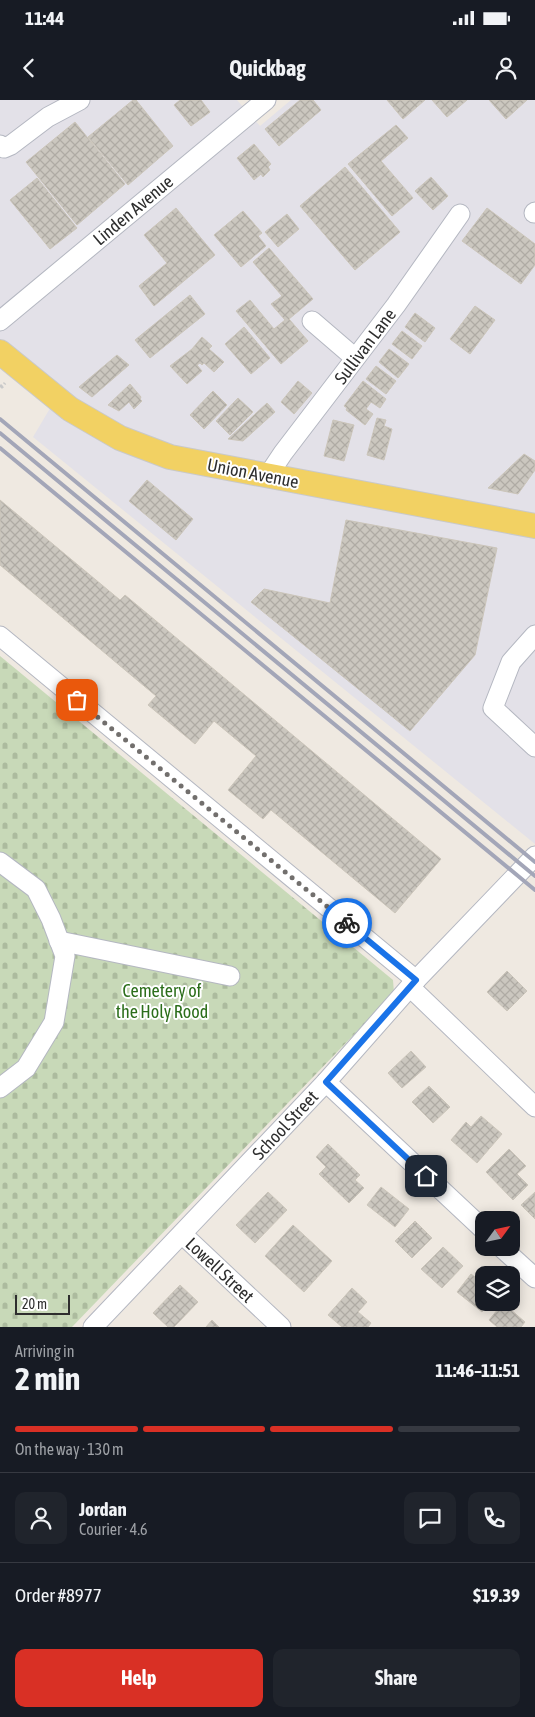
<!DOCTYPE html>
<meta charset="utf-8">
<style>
:root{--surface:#171b24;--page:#20242c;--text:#f1f3f6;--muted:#9ea1a6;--line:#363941;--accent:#d93025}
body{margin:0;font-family:"Asap Condensed",sans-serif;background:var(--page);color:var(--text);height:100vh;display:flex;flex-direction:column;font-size:19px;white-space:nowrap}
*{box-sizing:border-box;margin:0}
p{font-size:16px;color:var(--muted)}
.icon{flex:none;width:28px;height:28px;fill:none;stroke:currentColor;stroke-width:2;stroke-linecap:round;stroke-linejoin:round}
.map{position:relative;height:1227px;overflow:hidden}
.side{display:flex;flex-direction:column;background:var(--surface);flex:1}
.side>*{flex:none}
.needle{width:32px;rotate:57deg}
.buttons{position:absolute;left:475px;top:1111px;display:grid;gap:10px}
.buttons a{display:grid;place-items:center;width:45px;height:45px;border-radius:10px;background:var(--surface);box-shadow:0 2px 12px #0003;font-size:25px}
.scale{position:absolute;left:15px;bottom:12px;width:55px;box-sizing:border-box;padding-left:5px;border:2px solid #2e2e2e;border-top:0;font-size:14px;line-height:18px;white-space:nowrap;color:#2e2e2e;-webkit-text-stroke:4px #fff;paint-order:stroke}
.pin{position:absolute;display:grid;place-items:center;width:42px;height:42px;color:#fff;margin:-21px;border-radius:10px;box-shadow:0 2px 8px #0006}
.courier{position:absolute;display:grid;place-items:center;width:50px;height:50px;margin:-25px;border:4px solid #1a73e8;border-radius:50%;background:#fff;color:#222;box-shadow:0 1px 6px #0007}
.summary em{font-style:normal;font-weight:700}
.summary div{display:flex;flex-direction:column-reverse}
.summary{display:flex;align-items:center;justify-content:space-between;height:85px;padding:0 15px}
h1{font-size:32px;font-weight:700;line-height:38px}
.bar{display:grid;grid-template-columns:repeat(4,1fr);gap:8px 5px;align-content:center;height:60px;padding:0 15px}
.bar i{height:6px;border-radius:4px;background:var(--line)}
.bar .current{background:var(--accent)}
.bar p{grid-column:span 4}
.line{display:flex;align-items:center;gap:12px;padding:0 15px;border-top:1px solid var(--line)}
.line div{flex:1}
.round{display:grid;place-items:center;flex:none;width:52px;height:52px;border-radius:10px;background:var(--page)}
.primary-button{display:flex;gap:10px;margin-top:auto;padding:10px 15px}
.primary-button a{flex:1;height:58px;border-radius:10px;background:var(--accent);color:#fff;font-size:20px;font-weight:700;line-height:58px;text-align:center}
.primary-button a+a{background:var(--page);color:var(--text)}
.status{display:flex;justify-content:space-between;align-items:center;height:35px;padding:0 25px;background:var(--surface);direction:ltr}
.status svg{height:14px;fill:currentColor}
header{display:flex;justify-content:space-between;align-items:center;height:65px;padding:0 15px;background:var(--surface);font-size:22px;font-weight:700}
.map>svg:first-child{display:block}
</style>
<div class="status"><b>11:44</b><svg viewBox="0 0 49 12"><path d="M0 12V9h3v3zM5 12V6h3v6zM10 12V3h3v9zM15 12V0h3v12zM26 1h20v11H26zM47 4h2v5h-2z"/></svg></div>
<header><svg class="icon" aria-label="back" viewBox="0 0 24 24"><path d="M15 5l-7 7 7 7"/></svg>Quickbag<svg class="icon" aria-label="person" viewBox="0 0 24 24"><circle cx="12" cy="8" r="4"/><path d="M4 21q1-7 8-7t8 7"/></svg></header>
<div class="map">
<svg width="535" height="1227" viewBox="0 0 535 1227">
<defs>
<pattern id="cemetery-stones" width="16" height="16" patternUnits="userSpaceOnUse" patternTransform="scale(1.25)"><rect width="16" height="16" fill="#c8d9b8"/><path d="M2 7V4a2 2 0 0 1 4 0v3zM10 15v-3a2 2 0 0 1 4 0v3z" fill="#acbb9e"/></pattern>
<pattern id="building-cross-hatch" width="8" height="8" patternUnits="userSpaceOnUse" patternTransform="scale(1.25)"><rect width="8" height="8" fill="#cbc7bf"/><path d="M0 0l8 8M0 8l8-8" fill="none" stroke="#afaba4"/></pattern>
</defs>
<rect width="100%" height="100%" fill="#efe9e1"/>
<!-- industrial -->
<polygon fill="#e3e1e8" points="0,0 237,0 260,26 291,0 535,0 535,744 33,337 52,305 0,263"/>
<!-- cemetery -->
<polygon fill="url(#cemetery-stones)" points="0,556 393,880 394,893 72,1227 0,1227"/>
<!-- building -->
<g fill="url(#building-cross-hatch)" stroke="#cbc5ba">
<polygon points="133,0 136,0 173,46 128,85 88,37"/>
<polygon points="180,0 201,0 210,12 191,26 174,5"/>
<polygon points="300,0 313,0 321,10 279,46 265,29"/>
<polygon points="387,0 425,0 403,19"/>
<polygon points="432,0 467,0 447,17"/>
<polygon points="489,0 527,0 506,19"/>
<polygon points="75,22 125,84 77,125 26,62"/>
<polygon points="396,25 408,38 381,61 413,98 392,116 348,64"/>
<polygon points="254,44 271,64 268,67 270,70 263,77 261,74 254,80 237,58"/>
<polygon points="345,67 400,132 355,170 300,106"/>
<polygon points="431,77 448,96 433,110 415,91"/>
<polygon points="37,78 77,128 50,149 10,100"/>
<polygon points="176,108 215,155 154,206 139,186 167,163 144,135"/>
<polygon points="487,108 535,144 535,165 521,184 462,141"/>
<polygon points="243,111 262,133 258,136 266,146 241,167 214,135"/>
<polygon points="287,114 299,129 278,147 265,132"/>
<polygon points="269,148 313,199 289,219 308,241 281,264 236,211 250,200 274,229 285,220 271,204 282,196 253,162"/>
<polygon points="190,195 205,214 150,258 135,240"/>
<polygon points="475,206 495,220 470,254 450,239"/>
<polygon points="415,213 435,228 425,242 405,227"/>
<polygon points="244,227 270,258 251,274 225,244"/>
<polygon points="402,231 422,246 412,259 392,244"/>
<polygon points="202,237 212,246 209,249 224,262 214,272 204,263 202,265 200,263 197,265 202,271 187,284 170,266 192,249"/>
<polygon points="389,249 409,264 398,278 379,262"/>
<polygon points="117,255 129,265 92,297 79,287"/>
<polygon points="376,266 396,281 386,294 366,279"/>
<polygon points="298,281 312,293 294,314 281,302"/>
<polygon points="363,281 386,299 380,308 371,302 366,309 373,314 365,325 346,310 347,308 344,306"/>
<polygon points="130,284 141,297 140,299 142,301 134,309 129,302 119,311 108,305"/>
<polygon points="213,291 227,305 204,329 190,315"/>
<polygon points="238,298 253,312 230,335 216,321"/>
<polygon points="267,303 275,312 243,341 228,339"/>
<polygon points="377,318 386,320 384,326 392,329 384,360 367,355"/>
<polygon points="333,320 354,325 344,361 324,356"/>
<polygon points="524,354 535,361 535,370 518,394 488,388"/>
<polygon points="147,380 193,419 176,440 129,401"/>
<polygon points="0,400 120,500 125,495 441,759 395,813 271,710 263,719 228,690 256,656 214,621 195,644 148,605 156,596 0,465"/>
<polygon points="346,420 497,448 475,555 410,631 251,502 264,489 330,503"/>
<polygon points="507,871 527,891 507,911 487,892"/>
<polygon points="411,951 426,967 402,988 388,973"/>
<polygon points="429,986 450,1007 433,1023 412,1002"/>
<polygon points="481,1016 502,1034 477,1063 451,1040 466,1022 471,1027"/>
<polygon points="328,1044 360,1075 355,1080 364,1088 349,1103 319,1074 326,1067 316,1057"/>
<polygon points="509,1049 526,1066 517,1074 528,1085 513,1100 486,1072"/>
<polygon points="381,1087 409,1109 395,1127 367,1105"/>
<polygon points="268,1092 287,1110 255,1143 236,1125"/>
<polygon points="535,1092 535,1119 521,1105"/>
<polygon points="415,1121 432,1138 412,1158 395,1141"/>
<polygon points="293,1125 332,1161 304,1192 265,1156"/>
<polygon points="443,1147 463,1166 442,1188 421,1169"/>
<polygon points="471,1174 484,1184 484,1202 489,1202 482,1212 457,1192"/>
<polygon points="180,1185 198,1202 174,1227 168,1227 153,1213"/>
<polygon points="352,1188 367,1202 358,1212 371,1223 368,1227 342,1227 328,1215"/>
<polygon points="503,1203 525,1222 521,1227 497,1227 489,1220"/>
<polygon points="212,1220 219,1227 206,1227"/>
</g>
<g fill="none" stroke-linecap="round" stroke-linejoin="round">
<!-- minor casing -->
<g stroke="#b4b7c1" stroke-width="21">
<g id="minor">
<polyline points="0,45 4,48 11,45 48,17 80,0"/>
<polyline points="534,113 535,112"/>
<polyline points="0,221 266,0"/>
<polyline points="312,221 355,258"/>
<polyline points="267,377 283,353 396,205 460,114"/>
<polyline points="535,535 511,562 493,608 535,647"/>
<polyline points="0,536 416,880"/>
<polyline points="0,762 36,789 51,819 65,856 54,922 26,968 0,988"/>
<polyline points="59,841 230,876"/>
<polyline points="410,887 535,1007"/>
<polyline points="326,982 484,1130"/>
<polyline points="182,1134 281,1227"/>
<polyline points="502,1148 535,1178"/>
<polyline points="93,1227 326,982 416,880 535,756"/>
</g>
</g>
<!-- major casing -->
<g stroke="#c9c9c9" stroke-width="26">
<polyline id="major" points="0,252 70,309 120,338 170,357 535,426"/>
</g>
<!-- path -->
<polyline stroke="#c9c9c9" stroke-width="3" stroke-dasharray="4 2.5" stroke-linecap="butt" points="0,285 2,287 5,283"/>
<!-- minor -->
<use href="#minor" stroke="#fff" stroke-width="19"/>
<!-- major -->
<use href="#major" stroke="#f2d163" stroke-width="24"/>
<!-- rail -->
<g stroke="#a3a6b8" stroke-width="4">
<polyline points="0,319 535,762"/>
<polyline points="0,333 535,776"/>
<polyline points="0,348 535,790"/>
</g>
</g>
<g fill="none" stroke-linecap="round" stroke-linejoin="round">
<!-- done -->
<polyline stroke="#726f6d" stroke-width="5" stroke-dasharray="0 9" points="77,600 347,823"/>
<!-- route -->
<polyline stroke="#1a73e8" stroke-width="6" points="347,823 416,880 326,982 426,1076"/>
</g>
<g text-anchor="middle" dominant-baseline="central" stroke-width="4" stroke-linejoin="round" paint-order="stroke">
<!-- street labels -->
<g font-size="18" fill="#2e2e2e" stroke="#fff">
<text transform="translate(133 110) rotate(-40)">Linden Avenue</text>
<text transform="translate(365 246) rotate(-53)">Sullivan Lane</text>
<text transform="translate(253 373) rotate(11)">Union Avenue</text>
<text transform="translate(285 1025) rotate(-47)">School Street</text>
<text transform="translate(220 1170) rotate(43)">Lowell Street</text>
</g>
<!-- park labels -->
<g font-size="18" fill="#2c6e1b" stroke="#fff">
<text x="162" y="890">Cemetery of<tspan x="162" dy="21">the Holy Rood</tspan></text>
</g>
</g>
</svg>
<div class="buttons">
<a><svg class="needle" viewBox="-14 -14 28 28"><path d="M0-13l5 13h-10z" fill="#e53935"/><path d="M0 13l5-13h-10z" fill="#9ea1a6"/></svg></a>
<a><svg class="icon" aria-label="layers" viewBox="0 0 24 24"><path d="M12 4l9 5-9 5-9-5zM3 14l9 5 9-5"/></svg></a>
</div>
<div class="scale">20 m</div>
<div class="pin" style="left:77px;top:600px;background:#ea580c"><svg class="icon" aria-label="bag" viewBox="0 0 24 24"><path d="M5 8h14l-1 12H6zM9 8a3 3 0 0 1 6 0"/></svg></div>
<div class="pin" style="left:426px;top:1076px;background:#1f2937"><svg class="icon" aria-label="home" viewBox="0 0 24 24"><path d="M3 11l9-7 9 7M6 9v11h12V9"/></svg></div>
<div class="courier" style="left:347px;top:823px"><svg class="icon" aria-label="bike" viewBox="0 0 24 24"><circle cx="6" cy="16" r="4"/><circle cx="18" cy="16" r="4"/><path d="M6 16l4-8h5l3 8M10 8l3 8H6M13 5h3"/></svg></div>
</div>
<section class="side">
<div class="summary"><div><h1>2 min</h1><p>Arriving in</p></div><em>11:46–11:51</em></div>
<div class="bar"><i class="current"></i><i class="current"></i><i class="current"></i><i></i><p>On the way · 130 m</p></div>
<div class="line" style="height:90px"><a class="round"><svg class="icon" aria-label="person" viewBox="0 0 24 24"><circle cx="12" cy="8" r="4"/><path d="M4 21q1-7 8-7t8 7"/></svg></a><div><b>Jordan</b><p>Courier · 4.6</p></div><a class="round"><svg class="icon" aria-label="chat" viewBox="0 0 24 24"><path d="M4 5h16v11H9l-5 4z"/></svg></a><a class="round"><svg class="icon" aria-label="phone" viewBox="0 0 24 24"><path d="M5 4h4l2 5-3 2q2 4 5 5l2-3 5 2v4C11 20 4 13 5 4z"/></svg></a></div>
<div class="line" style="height:65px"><div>Order #8977</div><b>$19.39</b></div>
<div class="primary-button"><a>Help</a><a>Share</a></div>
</section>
